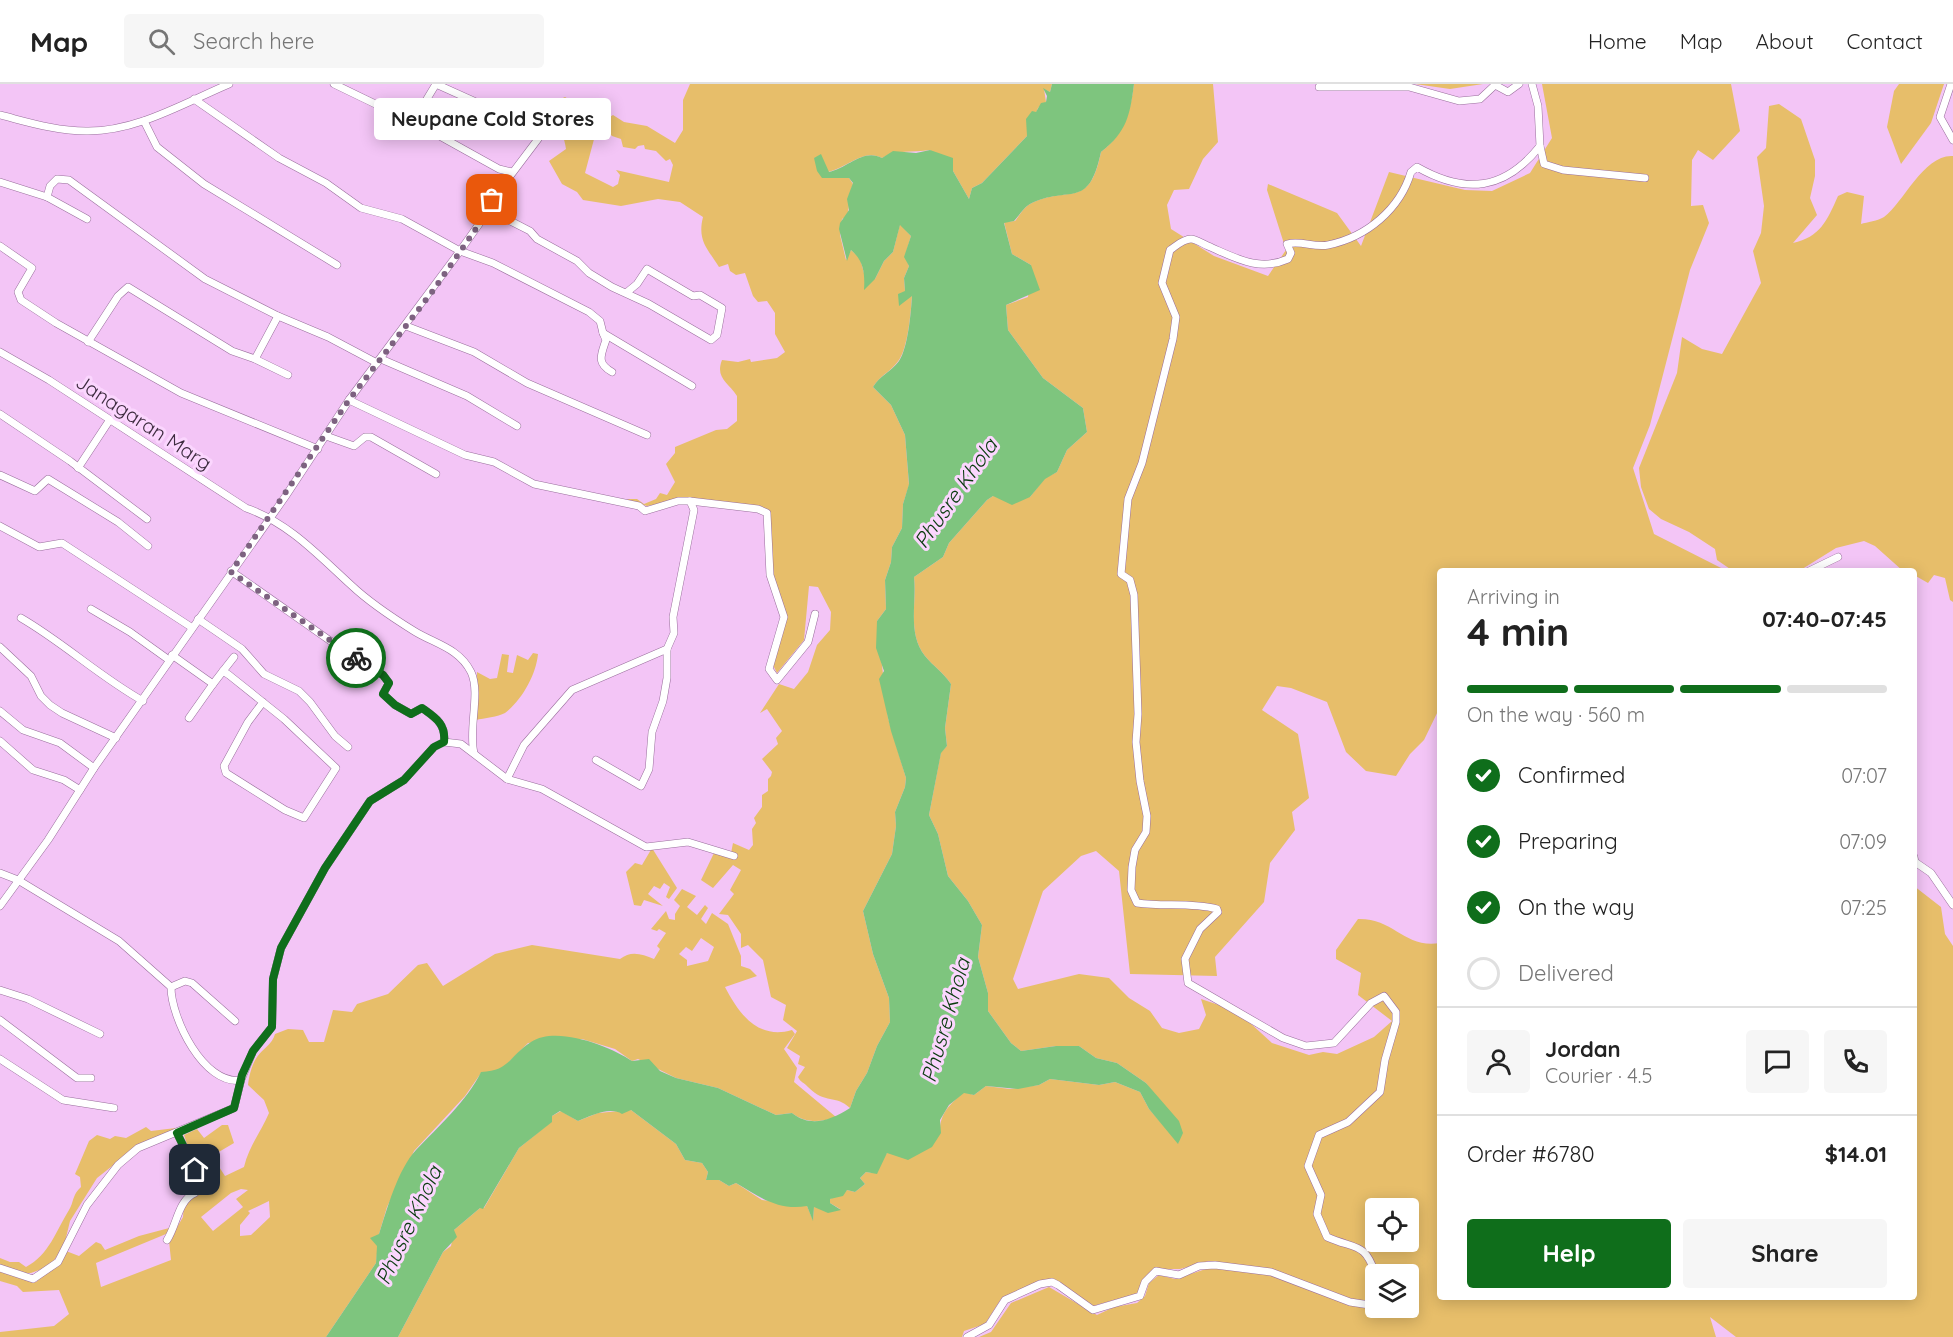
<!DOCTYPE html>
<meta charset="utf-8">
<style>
:root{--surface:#fff;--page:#f6f6f6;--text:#222;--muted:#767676;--line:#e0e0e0;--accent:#0f6e1b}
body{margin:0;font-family:Quicksand,sans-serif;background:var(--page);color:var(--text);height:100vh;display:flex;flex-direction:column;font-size:22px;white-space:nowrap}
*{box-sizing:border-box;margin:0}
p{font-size:20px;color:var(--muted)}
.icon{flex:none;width:33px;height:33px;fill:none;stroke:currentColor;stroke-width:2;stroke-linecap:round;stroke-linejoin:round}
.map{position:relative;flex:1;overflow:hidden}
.side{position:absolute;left:1437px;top:484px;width:480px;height:732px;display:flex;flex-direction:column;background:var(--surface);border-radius:6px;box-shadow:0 3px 15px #0003}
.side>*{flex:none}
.buttons{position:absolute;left:1365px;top:1114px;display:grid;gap:12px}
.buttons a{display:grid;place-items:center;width:54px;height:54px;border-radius:6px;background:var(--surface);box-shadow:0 3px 15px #0003;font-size:30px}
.pin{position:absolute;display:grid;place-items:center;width:51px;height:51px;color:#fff;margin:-26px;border-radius:12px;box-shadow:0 3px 9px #0006}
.courier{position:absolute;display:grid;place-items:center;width:60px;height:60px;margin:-30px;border:4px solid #0f6e1b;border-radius:50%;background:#fff;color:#222;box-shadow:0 2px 8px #0007}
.bubble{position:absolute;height:42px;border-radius:6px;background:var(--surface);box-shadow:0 3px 15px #0003;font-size:20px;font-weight:700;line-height:42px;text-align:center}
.head em{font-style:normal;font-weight:700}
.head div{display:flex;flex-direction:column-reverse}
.head{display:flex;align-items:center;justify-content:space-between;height:102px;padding:0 30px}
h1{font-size:39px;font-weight:700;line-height:45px}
.bar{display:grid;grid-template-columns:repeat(4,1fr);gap:9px 6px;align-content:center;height:72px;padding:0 30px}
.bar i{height:8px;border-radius:4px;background:var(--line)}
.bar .on{background:var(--accent)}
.bar p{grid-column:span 4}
.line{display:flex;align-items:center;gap:15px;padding:0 30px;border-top:2px solid var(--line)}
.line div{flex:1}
.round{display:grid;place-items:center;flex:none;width:63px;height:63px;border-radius:6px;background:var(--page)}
ol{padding:0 30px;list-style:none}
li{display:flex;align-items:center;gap:18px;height:66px}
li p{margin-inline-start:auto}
li .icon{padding:6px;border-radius:50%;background:var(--accent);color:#fff;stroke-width:4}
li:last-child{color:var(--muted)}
li i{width:33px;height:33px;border:3px solid var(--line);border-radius:50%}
.cta{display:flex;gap:12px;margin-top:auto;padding:12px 30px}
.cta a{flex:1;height:69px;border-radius:6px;background:var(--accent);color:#fff;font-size:24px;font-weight:700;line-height:69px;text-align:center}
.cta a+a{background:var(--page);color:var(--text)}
header{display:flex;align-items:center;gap:36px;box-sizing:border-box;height:84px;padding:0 30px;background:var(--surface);border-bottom:2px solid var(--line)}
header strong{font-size:28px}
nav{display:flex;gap:33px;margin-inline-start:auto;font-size:21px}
.search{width:420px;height:54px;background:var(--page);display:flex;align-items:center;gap:15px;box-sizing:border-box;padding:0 21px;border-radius:6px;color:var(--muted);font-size:22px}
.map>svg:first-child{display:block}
</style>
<header>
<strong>Map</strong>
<div class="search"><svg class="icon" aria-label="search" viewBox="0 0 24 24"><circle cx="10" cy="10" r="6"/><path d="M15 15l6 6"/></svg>Search here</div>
<nav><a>Home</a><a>Map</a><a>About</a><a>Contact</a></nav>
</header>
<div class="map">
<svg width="1953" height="1253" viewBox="0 0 1953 1253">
<rect width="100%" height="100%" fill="#f3c5f6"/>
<!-- green -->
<g fill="#e7be6a" fill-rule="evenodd">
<path d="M690 0H1052L1050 8 1044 5 1046 18 1038 24 1027 52 982 99 972 104 969 115 953 87 930 66C913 69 897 65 882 74 863 64 847 84 828 88L821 73 814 74 831 94H849L853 100C849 111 850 122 847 132L842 135 840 151 846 176 851 166 860 174 865 193 875 195 884 177 893 168 900 140 911 152 905 172 909 182 904 194 905 207 912 211C911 228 908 263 899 276 891 288 880 291 873 303L891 321 905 351 909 401 903 420 902 444 892 463 891 478 885 496 886 525 877 537 888 634 906 694 905 703 895 728 896 742 892 770 863 827 873 870 889 914 890 938 877 962 867 989 856 1007 850 1024C835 1010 826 1021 808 1003 804 998 801 999 798 993L805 983 798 980 800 972 787 964 797 947 783 936 786 921 771 913 763 876 748 861 741 864V850L728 831 719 830 734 810 730 806 741 786 733 781 713 804 701 796 714 769H731L733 759 749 766 753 761 752 745 756 739 754 734 762 723V711L768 707V695L771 692 772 688 762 675 778 660 776 654 782 647 767 625 760 629 779 600 794 605 808 588 817 561 830 546 831 528 818 503 809 502 804 556 777 589 773 581 786 533 771 486 769 441 771 428 727 418 692 414 647 422 626 415H637L644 420 656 415 660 409 667 411 675 398 666 380 675 369V363L716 346 727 345 737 337V312C728 298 715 294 722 276L738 278 750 275 751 278 777 274 785 268 775 250V229L767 217 758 218 753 212 745 189 736 191 730 187 728 180 719 183C708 165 697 157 703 133L680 118 658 115 621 122 583 116 577 108 562 100 549 77 566 65C564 53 562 46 552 40L560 29 566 27 582 34 575 43 584 50 591 40 597 44 585 89 613 103 618 100 620 91 616 86 669 98 673 81 670 75 666 77 656 67 645 65 644 61 638 62 635 65 623 63 621 55 612 52 603 42 562 23 546 27 533 42 541 24 565 13 590 29 595 28 608 34 613 31 624 38 647 42 675 59 683 46V16Z"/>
<path d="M1134 0H1213L1218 58 1203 75 1189 105 1174 106 1167 121 1171 145 1214 172 1268 192 1286 166 1267 106 1268 100 1337 129 1361 162 1389 88 1465 106 1492 107 1530 89 1552 54 1542 0H1731L1740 47 1713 76 1698 66 1692 76 1691 122 1703 121 1709 139 1690 186 1650 341 1633 384 1654 450 1727 487 1440 488V623L1424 656 1410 670 1396 692 1366 687 1346 668 1327 618 1291 604 1277 602 1262 626 1298 650 1309 714 1292 728 1295 746 1270 779 1264 818 1215 873 1217 892 1130 890 1119 787 1096 767 1081 772 1043 807 1013 895 1018 905 1079 890 1109 894 1129 914 1150 927 1162 944 1179 949 1199 945 1206 931 1201 915 1237 927 1272 959 1309 971 1323 968 1337 970 1374 953 1392 937 1358 911 1361 889 1336 875V866L1358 835C1394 834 1405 865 1440 859V1214H1914V802L1941 823 1945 850 1953 862V1253H1736L1710 1233 1716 1253H979L991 1248 1011 1219 1049 1203 1097 1231 1114 1223 1137 1219 1145 1212 1149 1199 1159 1191 1175 1195 1209 1184 1275 1186 1209 1177 1180 1185H1153L1139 1209 1093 1222 1051 1195 1001 1215 985 1240 964 1247 962 1253H398L443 1168 451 1162 454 1146 480 1124H484L519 1064 551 1038 552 1032 561 1027 578 1037 598 1029 631 1026 676 1060 685 1076 702 1079 708 1088 706 1096H719L729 1102 736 1099 762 1116 807 1122 813 1136 814 1123 840 1125 830 1119V1115L847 1106 855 1108 865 1100 860 1094 866 1088 872 1089 887 1069 940 1049C939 1030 950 1020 964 1008L974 1011 986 1002 1010 1005 1039 1001 1050 995 1099 1001 1115 998 1140 1008 1149 1025 1179 1059 1160 1018 1146 999 1117 979 1096 974 1079 962H1056L1021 967 1011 959 988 927V909L978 873 982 841 968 817 948 792 938 750 929 731 941 668 947 662 945 644 951 600C943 588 933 582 925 572 907 549 917 519 914 493L943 473 949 459 987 416 993 412 1030 413 1045 394 1057 388 1067 366 1087 348 1083 324 1043 294 1008 246 1006 221 1028 213 1031 181 1012 170 1004 138 1015 137C1019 132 1024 123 1030 120 1069 100 1089 127 1101 68 1125 49 1130 29 1134 0ZM1376 1125H1408V1158H1376ZM1376 1191H1408V1224H1376Z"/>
<polygon points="1415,0 1483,0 1450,5"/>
<polygon points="1899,0 1944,0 1931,39 1901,80 1887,43 1894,7"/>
<path d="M1779 20 1801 35 1815 76V92L1810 114 1817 131 1793 159C1820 153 1827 137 1838 112L1847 108 1864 112 1861 140C1867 138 1878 137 1884 133 1904 118 1924 70 1953 72V518L1950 516 1945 494 1934 491 1928 499 1914 491V488L1903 487 1875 462 1864 457 1836 464 1799 487H1733L1717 476 1715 465 1689 448 1661 435 1649 425 1641 403 1639 384 1677 289 1682 253 1702 265 1722 270 1761 199 1753 167 1761 149 1764 122 1757 73 1766 64 1769 22Z"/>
<path d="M533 569 538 570C536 591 522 616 505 629 498 633 484 634 476 636L477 588 490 595 497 594 502 570 509 571 507 588 513 589 517 571 528 576Z"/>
<polygon points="652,764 677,804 669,815 666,813 670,803 664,799 660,805 654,802 648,810 663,822 644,816 641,822 634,821 626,788 635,779 642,781"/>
<path d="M682 805 696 812 687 823 697 831 705 821 708 824 701 835 706 840 712 829 728 840 741 872V882L750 885 757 892 725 903C739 930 758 956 792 946L795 950 784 965 797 984 794 998 836 1033C820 1039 805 1039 792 1029L776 1031 718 1004 676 994 638 975 632 977 615 965 582 955 528 959 499 988 481 989 465 1012 414 1067 387 1123 379 1150 376 1179 326 1253H0V1248L54 1242 69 1230 59 1206 23 1208 17 1202 0 1197V1185L36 1198 59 1178 66 1167 79 1172 96 1158 101 1160 105 1166 139 1152 173 1143 166 1150 96 1179 101 1203 171 1176 169 1157 183 1133 184 1119 202 1105 184 1051 197 1045 204 1054 222 1041H228L234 1059 212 1072 225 1092 244 1083C249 1062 261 1048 269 1029L264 1016 248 1001C249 992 252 980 257 973 263 964 272 961 275 950L288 945 303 946 309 958H324L333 926 352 928 357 920 388 910 418 881 427 879 443 902 495 870 532 861 620 875C631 866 642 870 654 875L660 865 657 862 666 849 659 845 657 847 651 845 666 827 669 835 675 836V830L680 822 674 816ZM701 854 714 863 708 877 687 882V876L679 870 686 863 692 867ZM241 1105 248 1106 236 1115 243 1123 213 1147 201 1133 231 1109ZM269 1117 270 1133 251 1151 240 1152V1141L250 1129 248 1127Z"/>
<path d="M146 1043 151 1047 184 1043 139 1061 97 1094 70 1137 64 1162 50 1182 31 1189H19L0 1182V1174L10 1178H19L26 1183C49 1171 56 1147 69 1126 74 1118 72 1111 81 1103L80 1093 75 1090 89 1057 97 1051 110 1055 115 1052 126 1054Z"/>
</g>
<!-- water -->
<path fill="#7ec57e" d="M1052 0H1134C1130 31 1127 48 1101 68 1088 128 1070 100 1030 120 1024 123 1019 132 1014 137L1004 139 1012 170 1031 181 1040 206 1006 221 1008 246 1043 294 1083 324 1087 348 1067 366 1057 388 1045 395 1030 413 1012 421 993 412 987 416 949 459 943 473 914 493C917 519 907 549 925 572 933 582 943 588 951 600L945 644 947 662 941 669 929 731 938 750 948 792 968 817 982 841 978 873 988 909V927L1011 959 1021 967 1056 962H1079L1096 974 1117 979 1146 999 1179 1037 1183 1049 1178 1060 1149 1025 1140 1008 1115 998 1099 1001 1050 995 1039 1001 1018 1005 986 1002 974 1011 964 1009 949 1021 940 1036 941 1049 932 1063 908 1076 887 1069 877 1090 866 1088 860 1094 865 1100 855 1108 847 1106 843 1112 830 1115V1119L841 1126 828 1129 814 1123 813 1137 807 1122C779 1127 759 1113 736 1099L729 1102 719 1096H706L708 1088 702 1079 685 1076 676 1060 631 1026 622 1030C610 1022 590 1032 578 1037L560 1027 552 1032V1038L519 1064 483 1125 480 1124 454 1146 457 1153 443 1168 398 1253H326L376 1179 377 1162 370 1154 379 1150C387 1125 398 1085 416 1066 438 1043 467 1017 481 988 510 987 509 972 531 958 556 941 610 962 632 977L649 975 660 987 676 994 718 1004 776 1031 792 1029C811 1044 831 1036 850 1024L856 1007 867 989 877 962 890 938 889 914 873 870 863 827 892 770 896 742 895 728 905 703 906 694 891 647 879 595 884 587 876 564 877 537 886 525 885 496 891 478 892 463 902 444 903 420 909 400 905 351 891 321 873 303C880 291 891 288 899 277 908 264 911 228 912 212L899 222 898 210 905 207 904 194 909 182 904 173 911 152 900 141 893 168 884 177 875 195 864 206C865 190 864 177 851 166L847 177 839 145 840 139 849 126 847 115 853 99 849 94H822L817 87 814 74 821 70 829 88C848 84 863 64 882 74L893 67 916 69 930 66 953 74V87L969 115 972 104 982 99 1027 52 1026 35 1032 27 1036 28 1041 19 1046 18 1047 12 1043 4 1050 8Z"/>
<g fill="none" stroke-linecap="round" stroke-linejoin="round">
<!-- street casing -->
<g stroke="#996e9c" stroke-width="8">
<g id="street">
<polyline points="334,0 427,45 499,85 512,88"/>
<polyline points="436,0 536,45 539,49 538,55 492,116 489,126 460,167 493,179 589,228 600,237 603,249 692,302"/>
<polyline points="1951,0 1940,33 1953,56"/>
<polyline points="1319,3 1409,3 1459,17 1480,15 1495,1 1508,8 1519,0"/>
<path d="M0 31C28 38 56 47 86 47 136 48 184 19 229 0"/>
<polyline points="144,37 157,63 204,100 337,181"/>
<polyline points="413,38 436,0"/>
<path d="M536 45C562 11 572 29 602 43"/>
<polyline points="1540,62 1544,80 1563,86 1645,94"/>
<polyline points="0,98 47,113 87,135"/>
<polyline points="47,113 50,102 57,95 69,96 205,195 278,232"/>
<polyline points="489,126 530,147 537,155 577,177 589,189 612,203 649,220 711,256 717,251 722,224 700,211 693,212 647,185 637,200 626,209"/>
<polyline points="0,162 32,184 18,208 21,216 56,239 181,309 318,365"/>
<polyline points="406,242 474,268 527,299 647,351"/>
<path d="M603 249 606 256C601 271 596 279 612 288"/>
<polyline points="88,258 118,212 128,203 232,267 255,275"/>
<path d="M0 268 49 296 246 424C289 439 318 471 351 501 369 518 393 534 414 547 435 560 459 564 471 588 481 609 468 645 474 669"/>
<polyline points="381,275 467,312 517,342"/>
<polyline points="288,291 255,275 278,232 328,253 377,279"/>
<polyline points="349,316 465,371 494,378 534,400 639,422 645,427 678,417 690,417 694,426 673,533 674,549 667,565 572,606 524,661 507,695"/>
<polyline points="0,330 70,377 147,435"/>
<polyline points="326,352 354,362 365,353 371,353 436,390"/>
<polyline points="78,384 109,337"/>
<polyline points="0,391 35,407 48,395 118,438 148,462"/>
<polyline points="690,417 758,425 767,429 770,491 784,533 769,585 777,596 808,558 815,530"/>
<polyline points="0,442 39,463 62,459 191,543"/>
<path d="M231 487 366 582 383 591 389 599 383 610 395 621 411 630 422 624C436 634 446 640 444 658"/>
<polyline points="1807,488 1838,473"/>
<polyline points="91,525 130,548 169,576"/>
<path d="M21 534C64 559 100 593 143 617"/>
<polyline points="198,535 242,565 264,590 299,607 310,618 335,652 348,663"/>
<polyline points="0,563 31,592 41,612 50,621 62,629 116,654"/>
<polyline points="172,571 213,600 223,587 229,591 284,635 336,684 304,734 285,726 226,689 224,682 248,638 263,618"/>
<polyline points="223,587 234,573"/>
<polyline points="0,627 23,646 60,659 94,684"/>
<polyline points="189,634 213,600"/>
<polyline points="0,657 33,686 64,696 80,706"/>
<polyline points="596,676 641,702 649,685 652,648 663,617 667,594 667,565"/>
<polyline points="1914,773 1915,778 1931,789 1953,821"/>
<path d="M0 789 18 796 119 857 171 903C171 934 204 1002 241 996L253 967 272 943 273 895 281 864 325 784 370 717 404 696 434 663 444 658 461 660 507 695 542 705 646 763 688 758 734 772"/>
<polyline points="0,822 48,756 94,684 285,413 349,316 460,167 402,135 361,124 326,99 279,74 194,15"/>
<polyline points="171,903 185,897 192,899 235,937"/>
<polyline points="0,906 28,915 100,950"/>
<polyline points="0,936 77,994 91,994"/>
<polyline points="0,975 63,1016 114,1024"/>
<path d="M167 1156C177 1141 178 1116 195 1109 200 1087 186 1068 177 1049"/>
<polyline points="0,1184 33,1195 58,1178 87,1121 118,1081 138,1064 234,1024 241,996"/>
<path d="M1376 1192C1365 1157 1356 1166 1327 1153L1317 1130 1321 1111 1308 1082 1319 1051 1348 1038 1380 1008 1385 976 1396 938V928L1384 912 1371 919 1334 959 1306 962 1283 954 1188 899 1185 875 1200 845 1218 828 1217 825C1191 818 1164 823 1137 819L1131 806 1132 783 1135 766 1146 748 1147 732 1140 697 1136 658 1138 630 1134 511 1130 496 1121 490 1128 415 1142 379 1173 255 1176 233 1162 199 1170 166C1176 162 1183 155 1191 155 1196 155 1203 160 1208 162 1236 174 1259 188 1288 175L1291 169 1287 160C1301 156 1314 164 1328 161 1367 153 1400 125 1411 88L1417 83C1466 111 1505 106 1540 62L1538 22 1532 0"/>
<polyline points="967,1253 989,1241 1005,1216 1040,1200 1052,1198 1058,1201 1093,1226 1140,1212 1145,1198 1156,1187 1179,1191 1199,1182 1215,1181 1271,1188 1350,1218 1376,1222"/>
</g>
</g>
<!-- street -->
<use href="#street" stroke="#fff" stroke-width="7"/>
</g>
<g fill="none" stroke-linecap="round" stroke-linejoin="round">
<!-- done -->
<polyline stroke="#7d6280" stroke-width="6" stroke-dasharray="0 10.8" points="356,574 231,488 349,316 432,208 489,126 492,116"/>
<!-- route -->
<path stroke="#0f6e1b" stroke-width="8" d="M195 1086 177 1049 234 1024 242 991 253 967 272 943 273 895 281 864 325 784 370 717 404 696 434 663 444 658C446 640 436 634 422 624L411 630 395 621 383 610 389 599 383 591 356 574"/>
</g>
<g text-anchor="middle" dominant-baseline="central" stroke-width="6" stroke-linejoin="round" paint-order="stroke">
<!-- street labels -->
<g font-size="20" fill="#3e2c40" stroke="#fbd6fe">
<text transform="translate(144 338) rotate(33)">Janagaran Marg</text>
</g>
<!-- water labels -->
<g font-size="21" font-style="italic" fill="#093c0e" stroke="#fbd6fe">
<text transform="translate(955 409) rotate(-55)">Phusre Khola</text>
<text transform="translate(945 936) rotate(-74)">Phusre Khola</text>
<text transform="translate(408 1141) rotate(-65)">Phusre Khola</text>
</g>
</g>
</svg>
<div class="buttons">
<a><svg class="icon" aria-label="locate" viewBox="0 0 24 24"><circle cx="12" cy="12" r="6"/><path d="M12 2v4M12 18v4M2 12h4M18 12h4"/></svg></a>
<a><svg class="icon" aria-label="layers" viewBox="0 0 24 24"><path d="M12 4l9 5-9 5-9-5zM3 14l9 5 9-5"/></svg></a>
</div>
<div class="pin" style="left:492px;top:116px;background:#ea580c"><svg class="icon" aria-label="bag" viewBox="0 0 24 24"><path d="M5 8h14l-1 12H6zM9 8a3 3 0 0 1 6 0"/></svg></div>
<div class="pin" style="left:195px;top:1086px;background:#1f2937"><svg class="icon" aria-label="home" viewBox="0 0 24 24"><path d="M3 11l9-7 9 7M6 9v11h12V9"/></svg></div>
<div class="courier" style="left:356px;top:574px"><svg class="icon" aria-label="bike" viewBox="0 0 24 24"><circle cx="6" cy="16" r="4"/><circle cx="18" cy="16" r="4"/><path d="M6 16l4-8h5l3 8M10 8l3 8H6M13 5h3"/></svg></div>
<div class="bubble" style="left:374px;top:14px;width:237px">Neupane Cold Stores</div>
<section class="side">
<div class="head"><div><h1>4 min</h1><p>Arriving in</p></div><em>07:40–07:45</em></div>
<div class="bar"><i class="on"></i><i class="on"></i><i class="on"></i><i></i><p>On the way · 560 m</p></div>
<ol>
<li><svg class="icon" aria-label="check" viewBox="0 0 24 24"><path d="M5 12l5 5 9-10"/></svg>Confirmed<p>07:07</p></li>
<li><svg class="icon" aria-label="check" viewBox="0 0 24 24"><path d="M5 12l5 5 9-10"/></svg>Preparing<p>07:09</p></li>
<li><svg class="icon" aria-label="check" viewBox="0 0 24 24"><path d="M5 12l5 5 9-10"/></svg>On the way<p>07:25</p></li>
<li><i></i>Delivered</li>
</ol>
<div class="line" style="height:108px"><a class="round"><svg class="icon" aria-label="person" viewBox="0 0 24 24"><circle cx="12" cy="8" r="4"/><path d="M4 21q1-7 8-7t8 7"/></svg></a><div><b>Jordan</b><p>Courier · 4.5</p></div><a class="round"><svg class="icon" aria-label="chat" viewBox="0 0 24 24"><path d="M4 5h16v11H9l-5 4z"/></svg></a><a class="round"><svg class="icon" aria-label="phone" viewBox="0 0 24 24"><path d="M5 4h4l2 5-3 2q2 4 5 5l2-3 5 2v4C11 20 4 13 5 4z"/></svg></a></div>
<div class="line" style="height:78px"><div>Order #6780</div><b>$14.01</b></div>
<div class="cta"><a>Help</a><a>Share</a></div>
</section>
</div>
